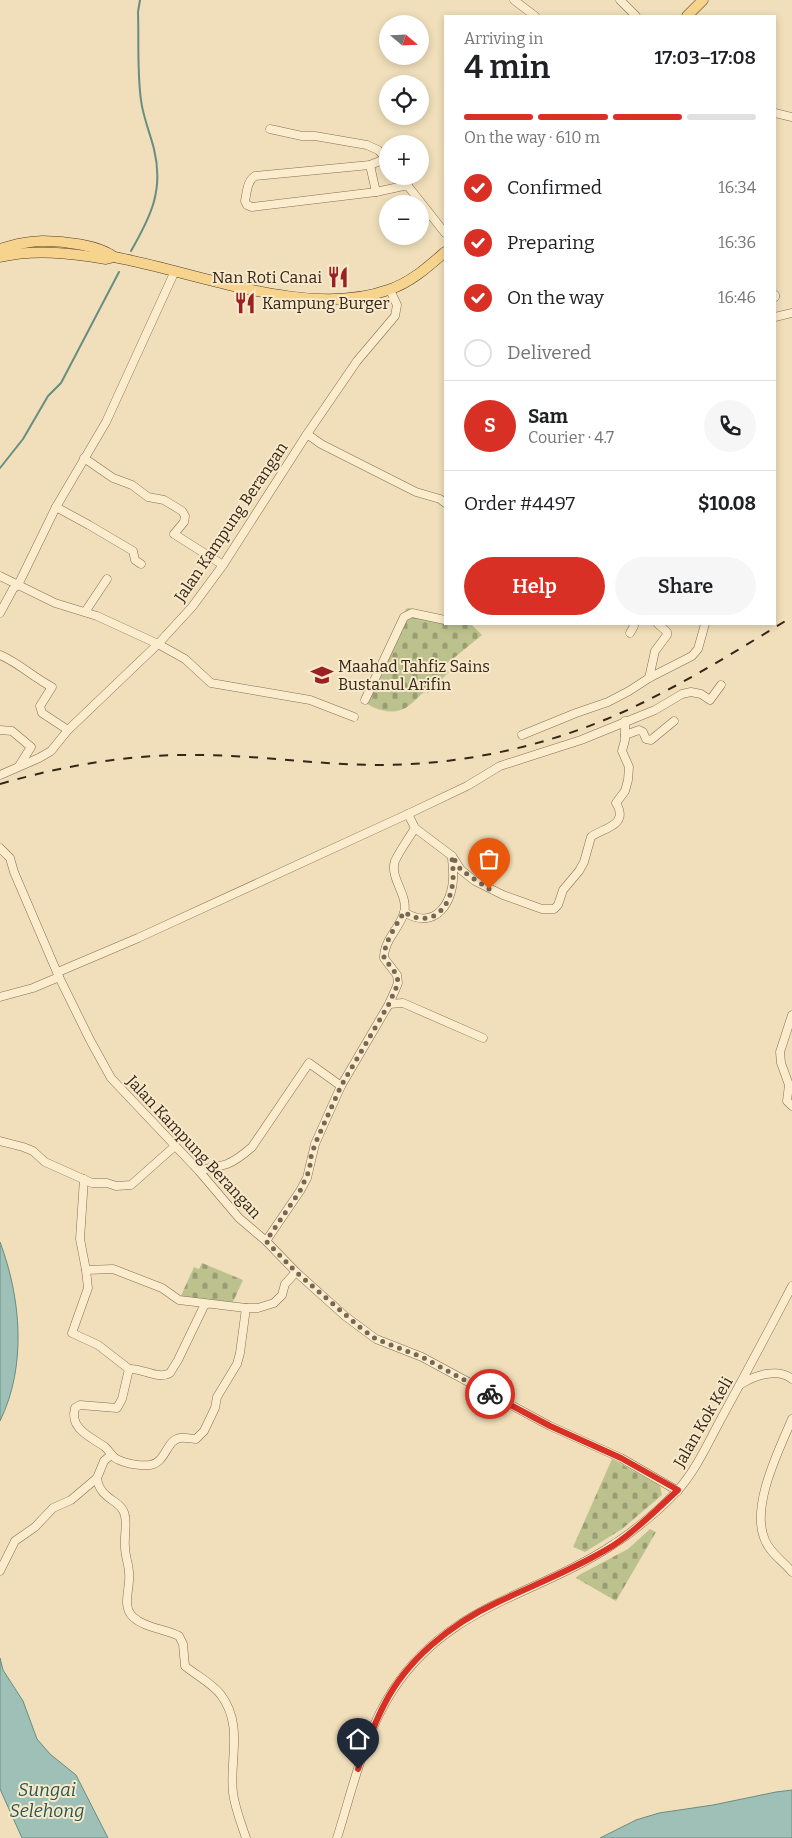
<!DOCTYPE html>
<meta charset="utf-8">
<style>
:root{--surface:#fff;--page:#f6f6f6;--text:#202124;--muted:#757577;--line:#e0e0e0;--accent:#d93025}
body{margin:0;font-family:Bitter,serif;background:var(--page);color:var(--text);height:100vh;display:flex;flex-direction:column;font-size:19px;white-space:nowrap}
*{box-sizing:border-box;margin:0}
p{font-size:16px;color:var(--muted)}
.icon{flex:none;width:28px;height:28px;fill:none;stroke:currentColor;stroke-width:2;stroke-linecap:round;stroke-linejoin:round}
.map{position:relative;flex:1;overflow:hidden}
.panel{position:absolute;left:444px;top:15px;width:332px;height:610px;display:flex;flex-direction:column;background:var(--surface);border-radius:0px;box-shadow:0 2px 8px #0003}
.panel>*{flex:none}
.needle{width:32px;rotate:109deg}
.buttons{position:absolute;left:379px;top:15px;display:grid;gap:10px}
.buttons a{display:grid;place-items:center;width:50px;height:50px;border-radius:50%;background:var(--surface);box-shadow:0 2px 8px #0003;font-size:25px}
.pin{position:absolute;display:grid;place-items:center;width:42px;height:42px;color:#fff;margin:-51px -21px;border-radius:50% 50% 50% 0;rotate:-45deg;box-shadow:0 0 5px #0007}
.pin .icon{rotate:45deg}
.courier{position:absolute;display:grid;place-items:center;width:50px;height:50px;margin:-25px;border:4px solid #d93025;border-radius:50%;background:#fff;color:#222;box-shadow:0 1px 6px #0007}
.head em{font-style:normal;font-weight:600}
.head div{display:flex;flex-direction:column-reverse}
.head{display:flex;align-items:center;justify-content:space-between;height:85px;padding:0 20px}
h1{font-size:32px;font-weight:600;line-height:38px}
.bar{display:grid;grid-template-columns:repeat(4,1fr);gap:8px 5px;align-content:center;height:60px;padding:0 20px}
.bar i{height:6px;border-radius:4px;background:var(--line)}
.bar .selected{background:var(--accent)}
.bar p{grid-column:span 4}
.line{display:flex;align-items:center;gap:12px;padding:0 20px;border-top:1px solid var(--line)}
.line div{flex:1}
.round{display:grid;place-items:center;flex:none;width:52px;height:52px;border-radius:26px;background:var(--page)}
ol{padding:0 20px;list-style:none}
li{display:flex;align-items:center;gap:15px;height:55px}
li p{margin-inline-start:auto}
li .icon{padding:5px;border-radius:50%;background:var(--accent);color:#fff;stroke-width:4}
li:last-child{color:var(--muted)}
li i{width:28px;height:28px;border:2px solid var(--line);border-radius:50%}
.primary-button{display:flex;gap:10px;margin-top:auto;padding:10px 20px}
.primary-button a{flex:1;height:58px;border-radius:30px;background:var(--accent);color:#fff;font-size:20px;font-weight:600;line-height:58px;text-align:center}
.primary-button a+a{background:var(--page);color:var(--text)}
.map>svg:first-child{display:block}
</style>
<div class="map">
<svg width="792" height="1838" viewBox="0 0 792 1838">
<defs>
<pattern id="cemetery-stones" width="16" height="16" patternUnits="userSpaceOnUse" patternTransform="scale(1.25)"><rect width="16" height="16" fill="#bcc28e"/><path d="M2 7V4a2 2 0 0 1 4 0v3zM10 15v-3a2 2 0 0 1 4 0v3z" fill="#9a9d73"/></pattern>
</defs>
<rect width="100%" height="100%" fill="#f0dfba"/>
<!-- cemetery -->
<g fill="url(#cemetery-stones)">
<path d="M409 608 445 618V624H471L482 635 444 666 449 672 428 693 425 691C419 696 413 703 407 707 394 716 373 710 362 700L406 609Z"/>
<polygon points="202,1263 243,1280 232,1304 180,1298 194,1267 199,1269"/>
<polygon points="612,1459 660,1486 662,1495 622,1529 585,1552 573,1547"/>
<polygon points="650,1529 656,1532 616,1601 576,1578 579,1575 628,1549"/>
</g>
<!-- water -->
<g fill="#9fc0b6" stroke="#668e83">
<path d="M0 1242C21 1298 27 1366 0 1421Z"/>
<polygon points="0,1658 3,1670 23,1701 37,1739 50,1754 76,1775 108,1838 22,1838 0,1789"/>
<polygon points="792,1790 792,1838 600,1838 636,1820 659,1813 713,1805 776,1792"/>
</g>
<g fill="none" stroke-linecap="round" stroke-linejoin="round">
<!-- stream -->
<g stroke="#668e83" stroke-width="2">
<path d="M131 251C151 216 164 190 154 149 150 133 143 117 141 100 137 72 139 41 138 12L140 0"/>
<polyline points="0,468 23,439 48,396 61,383 119,272"/>
</g>
<!-- minor casing -->
<g stroke="#876e54" stroke-width="9">
<g id="minor">
<polyline points="514,0 535,16"/>
<polyline points="620,0 636,16"/>
<polyline points="775,113 792,117"/>
<polyline points="270,129 302,136 315,136 367,145 378,150 388,160"/>
<path d="M388 163 380 161 370 165 255 176C247 181 247 192 245 201L247 205 252 207 376 192 408 185"/>
<polyline points="370,165 376,192"/>
<polyline points="400,176 445,233"/>
<polyline points="775,295 775,297"/>
<polyline points="775,317 792,313"/>
<polyline points="307,434 321,444 416,492 440,499 445,503"/>
<polyline points="84,458 113,478 132,485 148,497 164,500 182,511 185,516 184,522 174,534 223,565"/>
<polyline points="56,507 89,525 133,551 135,560 141,564"/>
<polyline points="0,576 55,603 97,616 158,644 185,659 211,683 310,700 354,717"/>
<polyline points="85,612 107,579"/>
<polyline points="0,613 13,589 18,585 56,507 106,422 175,271"/>
<polyline points="630,633 634,626 633,624"/>
<path d="M0 655C19 663 34 678 52 687L40 706 42 713 68 730"/>
<polyline points="649,678 655,651 667,635 667,632 658,624"/>
<polyline points="365,700 404,617 412,613 445,620"/>
<polyline points="0,730 12,731 31,747 19,766"/>
<polyline points="522,735 576,713 608,702 629,691 649,678 692,656 698,649 705,624"/>
<polyline points="625,735 639,730 643,732 646,739 651,740 674,721"/>
<polyline points="0,775 39,758 51,751 68,730 158,644 192,607 223,565 307,434 357,361 395,316 397,305 390,290"/>
<path d="M408 814 415 828 452 856 461 870 475 881 503 895 542 909H554L558 905 563 890 579 871 584 862 591 837C602 828 630 826 616 803L625 791 628 780 629 767 622 751 625 740V721"/>
<polyline points="0,848 10,858 14,872 59,977 90,1040 111,1078 199,1171 239,1218 266,1241 296,1272 345,1316 376,1339 422,1357 550,1426 621,1458 678,1491"/>
<path d="M404 912C436 932 455 901 453 871 453 866 452 862 452 856"/>
<polyline points="58,972 138,938 408,814 467,786 500,766 581,740 655,710 682,694 691,692 701,694 710,700 721,685"/>
<polyline points="0,997 33,988 59,977"/>
<polyline points="389,1004 403,1003 483,1038"/>
<polyline points="792,1015 780,1052 781,1063 789,1085 787,1101 792,1106"/>
<polyline points="0,1141 23,1147 33,1151 45,1162 92,1183 107,1183 116,1186 131,1185 175,1146"/>
<path d="M199 1171C208 1168 218 1167 227 1164 237 1160 244 1154 252 1147L309 1063 341 1086"/>
<polyline points="84,1179 80,1239 86,1270 113,1269 162,1288 179,1300 246,1308 258,1308 274,1303 282,1295 285,1284 296,1272"/>
<path d="M266 1241 300 1191 307 1178 315 1144 341 1086 389 1004 396 988 398 983 397 975 384 958C384 940 399 929 404 913 409 895 389 878 395 861 400 850 409 838 415 828"/>
<polyline points="86,1270 88,1288 72,1333 98,1345 129,1369"/>
<path d="M207 1304 204 1306 178 1360 170 1373C158 1380 143 1368 129 1369L122 1399 117 1408 80 1405 75 1408C69 1429 91 1437 105 1447 110 1451 112 1458 119 1460 127 1464 141 1466 150 1465 166 1463 166 1440 180 1438 185 1437 191 1439 196 1439L204 1431 215 1408 217 1397 237 1364 240 1353 246 1308"/>
<path d="M741 1384C754 1376 778 1367 792 1379"/>
<path d="M792 1419C779 1450 750 1507 765 1540 770 1553 783 1561 792 1572"/>
<path d="M97 1478C100 1501 122 1499 125 1516 127 1526 124 1537 125 1547 125 1556 129 1565 129 1573 131 1587 121 1606 133 1617 145 1628 165 1629 179 1636L183 1644 185 1666C197 1676 212 1683 221 1695 244 1726 229 1760 233 1793 235 1808 241 1823 246 1838"/>
<polyline points="0,1571 15,1541 35,1527 53,1508 71,1500 97,1478 104,1461 111,1455"/>
<path d="M337 1838C353 1788 364 1734 393 1690 449 1604 536 1596 614 1544 633 1532 663 1507 678 1490 696 1470 708 1443 721 1419 745 1375 769 1330 792 1286"/>
</g>
</g>
<!-- major casing -->
<g stroke="#543c29" stroke-width="11">
<g id="major">
<polyline points="687,16 703,0"/>
<path d="M0 249C14 245 28 241 43 241 63 241 99 245 114 257"/>
<path d="M0 257C35 249 70 253 106 259L114 257C197 272 307 319 388 290 410 283 428 267 445 252"/>
</g>
</g>
<!-- minor -->
<use href="#minor" stroke="#fbeccd" stroke-width="8"/>
<!-- major -->
<use href="#major" stroke="#f7d48e" stroke-width="10"/>
<!-- rail -->
<path stroke="#35261a" stroke-width="2" stroke-dasharray="9 9" stroke-linecap="butt" d="M0 784C62 766 124 755 188 755 252 754 316 765 379 765 473 765 569 741 652 698 700 674 746 645 792 617"/>
</g>
<g fill="none" stroke-linecap="round" stroke-linejoin="round">
<!-- done -->
<path stroke="#766752" stroke-width="5" stroke-dasharray="0 9" d="M489 889 461 870 452 856C452 862 453 866 453 871 455 901 436 932 404 912 396 926 384 942 384 958L397 975 398 983 396 988 389 1004 341 1086 315 1144 310 1160V1169L300 1191 266 1241 296 1272 362 1329 376 1339 422 1357 490 1394"/>
<!-- route -->
<path stroke="#d93025" stroke-width="6" d="M358 1769C366 1747 373 1726 384 1705 407 1659 451 1624 498 1602 536 1584 577 1568 614 1545 637 1530 657 1509 678 1490L621 1458 550 1426 490 1394"/>
</g>
<!-- icons -->
<defs>
<g id="restaurant-bare" transform="scale(1.725)"><path d="M-5-6h1v4h1v-4h1v4h1v-4h1v5L-1.5 .5V6h-2V.5L-5-1ZM5-6V6H3V1.5H1.5Q1.5-4 5-6Z" fill="#9a2024" stroke="#f7e9ca" stroke-width="2.5" paint-order="stroke"/></g>
<g id="school-bare" transform="scale(1.725)"><path d="M0-5L7-2L0 1L-7-2ZM-4 1L0 2.5L4 1V4Q0 6-4 4Z" fill="#9a2024" stroke="#f7e9ca" stroke-width="2.5" paint-order="stroke"/></g>
</defs>
<g fill-rule="evenodd">
<use href="#restaurant-bare" x="338" y="277"/>
<use href="#restaurant-bare" x="245" y="303"/>
<use href="#school-bare" x="322" y="675"/>
</g>
<g text-anchor="middle" dominant-baseline="central" stroke-width="4" stroke-linejoin="round" paint-order="stroke">
<!-- poi labels -->
<g font-size="16" fill="#35261a" stroke="#f7e9ca" text-anchor="start">
<text x="322" y="277" text-anchor="end">Nan Roti Canai</text>
<text x="262" y="303">Kampung Burger</text>
<text x="338" y="666">Maahad Tahfiz Sains<tspan x="338" dy="18">Bustanul Arifin</tspan></text>
</g>
<!-- street labels -->
<g font-size="16" fill="#35261a" stroke="#f7e9ca">
<text transform="translate(231 522) rotate(-56)">Jalan Kampung Berangan</text>
<text transform="translate(194 1147) rotate(47)">Jalan Kampung Berangan</text>
<text transform="translate(703 1422) rotate(-60)">Jalan Kok Keli</text>
</g>
<!-- water labels -->
<g font-size="18" font-style="italic" fill="#285652" stroke="#f7e9ca">
<text x="47" y="1790">Sungai<tspan x="47" dy="21">Selehong</tspan></text>
</g>
</g>
</svg>
<div class="buttons">
<a><svg class="needle" viewBox="-14 -14 28 28"><path d="M0-13l5 13h-10z" fill="#e53935"/><path d="M0 13l5-13h-10z" fill="#757577"/></svg></a>
<a><svg class="icon" aria-label="locate" viewBox="0 0 24 24"><circle cx="12" cy="12" r="6"/><path d="M12 2v4M12 18v4M2 12h4M18 12h4"/></svg></a>
<a>+</a>
<a>−</a>
</div>
<div class="pin" style="left:489px;top:889px;background:#ea580c"><svg class="icon" aria-label="bag" viewBox="0 0 24 24"><path d="M5 8h14l-1 12H6zM9 8a3 3 0 0 1 6 0"/></svg></div>
<div class="pin" style="left:358px;top:1769px;background:#1f2937"><svg class="icon" aria-label="home" viewBox="0 0 24 24"><path d="M3 11l9-7 9 7M6 9v11h12V9"/></svg></div>
<div class="courier" style="left:490px;top:1394px"><svg class="icon" aria-label="bike" viewBox="0 0 24 24"><circle cx="6" cy="16" r="4"/><circle cx="18" cy="16" r="4"/><path d="M6 16l4-8h5l3 8M10 8l3 8H6M13 5h3"/></svg></div>
<section class="panel">
<div class="head"><div><h1>4 min</h1><p>Arriving in</p></div><em>17:03–17:08</em></div>
<div class="bar"><i class="selected"></i><i class="selected"></i><i class="selected"></i><i></i><p>On the way · 610 m</p></div>
<ol>
<li><svg class="icon" aria-label="check" viewBox="0 0 24 24"><path d="M5 12l5 5 9-10"/></svg>Confirmed<p>16:34</p></li>
<li><svg class="icon" aria-label="check" viewBox="0 0 24 24"><path d="M5 12l5 5 9-10"/></svg>Preparing<p>16:36</p></li>
<li><svg class="icon" aria-label="check" viewBox="0 0 24 24"><path d="M5 12l5 5 9-10"/></svg>On the way<p>16:46</p></li>
<li><i></i>Delivered</li>
</ol>
<div class="line" style="height:90px"><b class="round" style="background:var(--accent);color:#fff">S</b><div><b>Sam</b><p>Courier · 4.7</p></div><a class="round"><svg class="icon" aria-label="phone" viewBox="0 0 24 24"><path d="M5 4h4l2 5-3 2q2 4 5 5l2-3 5 2v4C11 20 4 13 5 4z"/></svg></a></div>
<div class="line" style="height:65px"><div>Order #4497</div><b>$10.08</b></div>
<div class="primary-button"><a>Help</a><a>Share</a></div>
</section>
</div>
